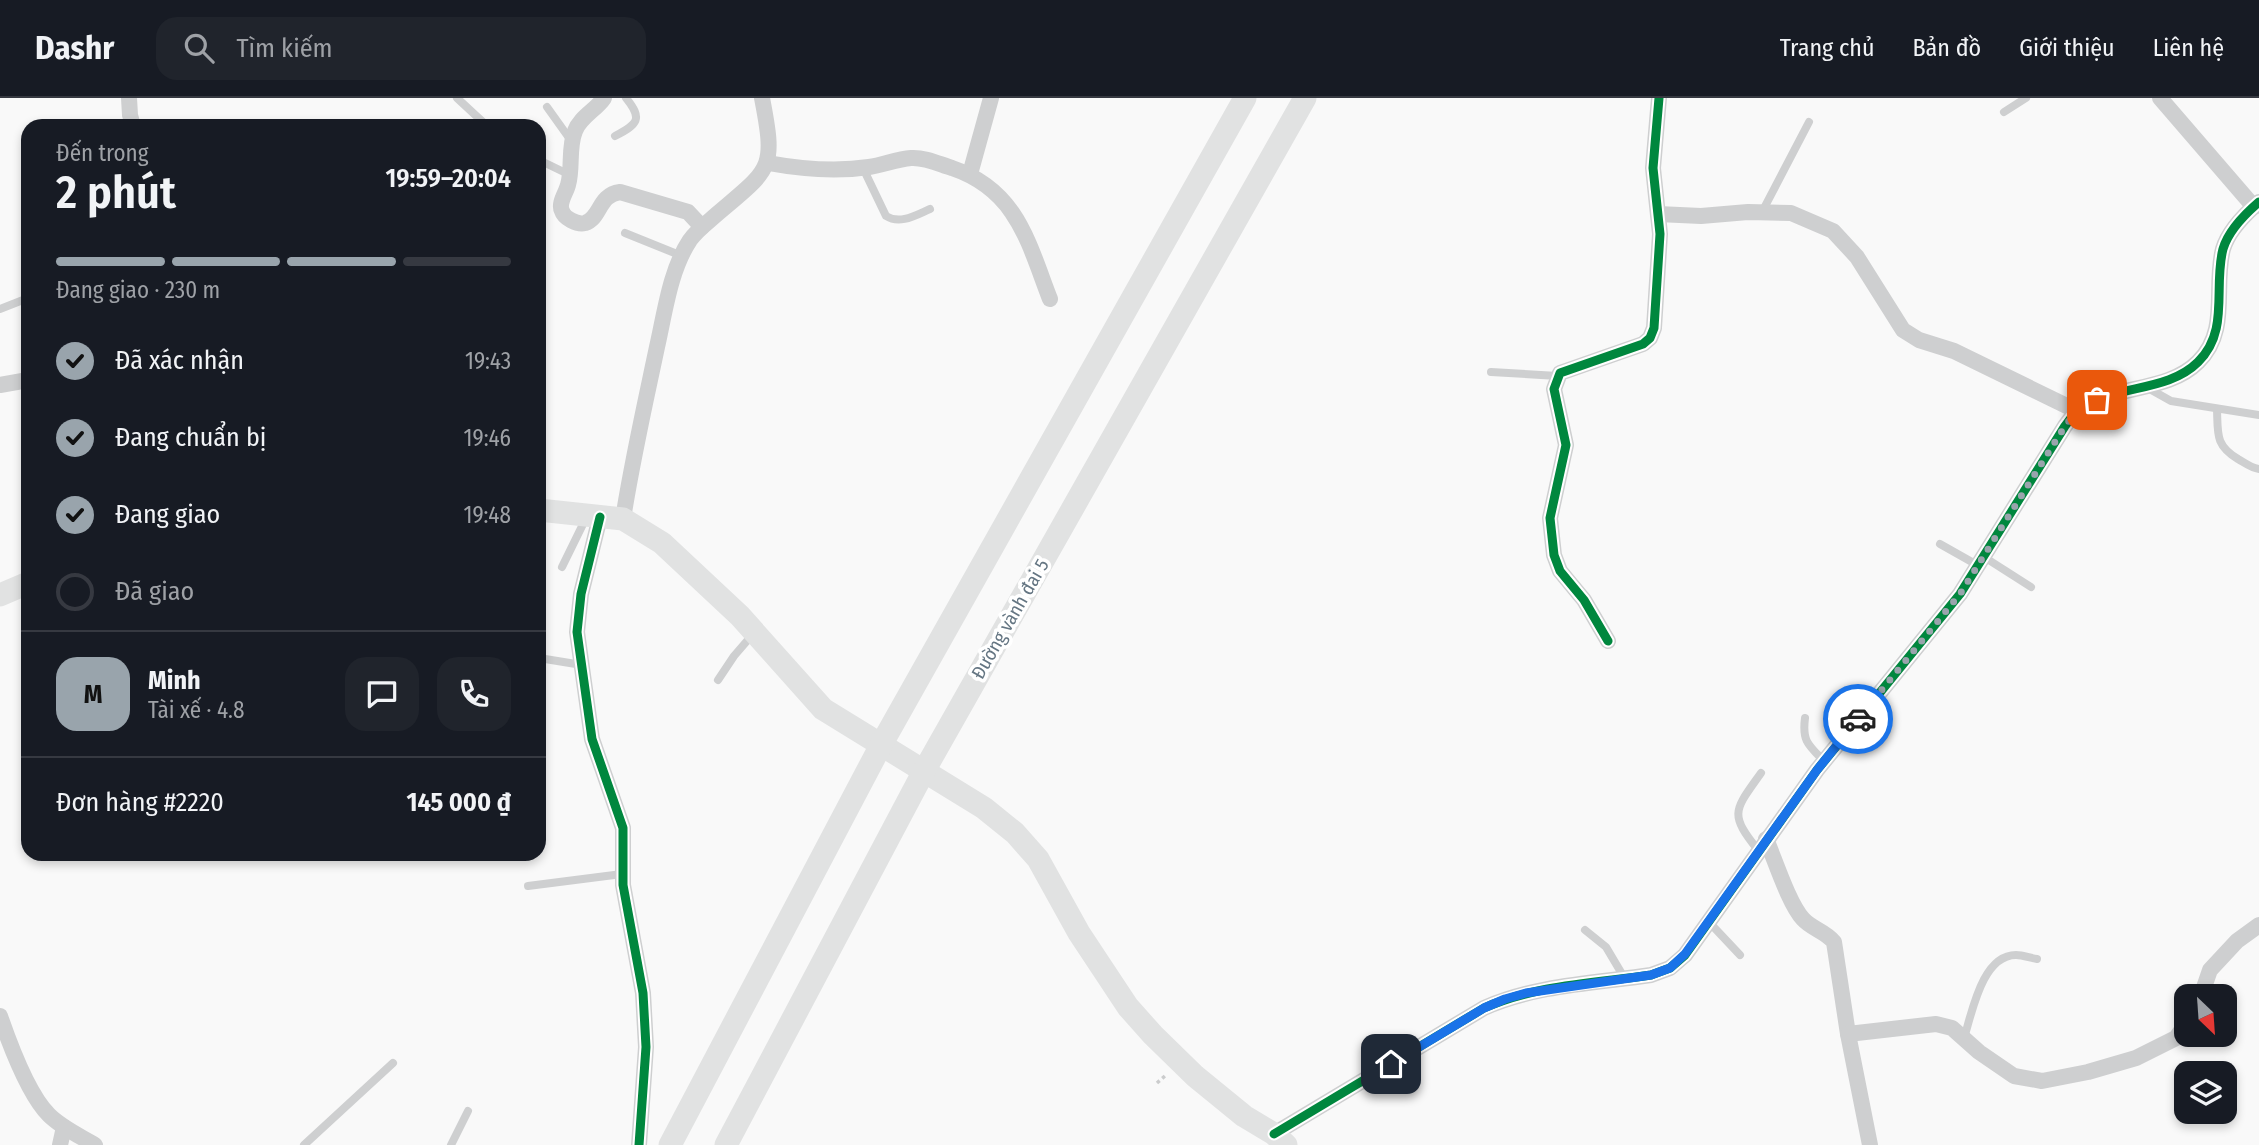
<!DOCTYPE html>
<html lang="vi">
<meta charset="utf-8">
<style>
:root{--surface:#171b24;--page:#20242c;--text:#f1f3f6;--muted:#9ea1a6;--line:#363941;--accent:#99a4ac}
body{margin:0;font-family:"Fira Sans Condensed",sans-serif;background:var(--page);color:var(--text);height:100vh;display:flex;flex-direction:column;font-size:26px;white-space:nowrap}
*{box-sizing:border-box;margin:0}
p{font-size:23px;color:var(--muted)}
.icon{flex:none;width:38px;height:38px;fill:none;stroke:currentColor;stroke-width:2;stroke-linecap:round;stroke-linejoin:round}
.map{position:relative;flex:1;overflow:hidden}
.sheet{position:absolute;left:21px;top:21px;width:525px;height:742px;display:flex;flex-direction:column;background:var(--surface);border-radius:21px;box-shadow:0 4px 10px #0003}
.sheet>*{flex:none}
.needle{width:46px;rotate:155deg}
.controls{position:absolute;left:2174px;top:886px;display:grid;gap:14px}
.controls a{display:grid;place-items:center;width:63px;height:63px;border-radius:14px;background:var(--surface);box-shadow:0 4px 10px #0003;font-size:35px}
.pin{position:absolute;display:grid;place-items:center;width:60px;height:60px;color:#fff;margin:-30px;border-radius:14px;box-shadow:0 4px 10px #0006}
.courier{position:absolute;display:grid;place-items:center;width:70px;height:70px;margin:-35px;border:5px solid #1a73e8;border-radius:50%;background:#fff;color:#222;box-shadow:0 2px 9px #0007}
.overview em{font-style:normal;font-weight:600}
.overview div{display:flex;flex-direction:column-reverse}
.overview{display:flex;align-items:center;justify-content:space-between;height:119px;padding:0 35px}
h1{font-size:46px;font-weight:600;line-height:52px}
.bar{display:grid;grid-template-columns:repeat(4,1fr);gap:10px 7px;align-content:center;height:84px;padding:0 35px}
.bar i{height:9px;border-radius:5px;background:var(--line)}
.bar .selected{background:var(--accent)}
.bar p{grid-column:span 4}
.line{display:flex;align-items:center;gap:18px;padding:0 35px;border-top:2px solid var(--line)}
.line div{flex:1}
.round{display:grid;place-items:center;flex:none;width:74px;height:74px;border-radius:21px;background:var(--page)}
ol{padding:0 35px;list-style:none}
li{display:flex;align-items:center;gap:21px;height:77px}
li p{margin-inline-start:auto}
li .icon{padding:7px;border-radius:50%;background:var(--accent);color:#111;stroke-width:4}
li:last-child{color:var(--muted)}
li i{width:38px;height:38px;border:4px solid var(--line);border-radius:50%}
header{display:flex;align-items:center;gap:42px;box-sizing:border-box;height:98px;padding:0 35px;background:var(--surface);border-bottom:2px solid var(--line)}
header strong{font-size:33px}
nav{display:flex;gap:38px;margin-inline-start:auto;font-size:24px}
.search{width:490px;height:63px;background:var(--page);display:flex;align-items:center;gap:18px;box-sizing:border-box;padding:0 24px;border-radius:21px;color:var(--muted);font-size:26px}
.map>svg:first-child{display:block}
</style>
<header>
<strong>Dashr</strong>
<div class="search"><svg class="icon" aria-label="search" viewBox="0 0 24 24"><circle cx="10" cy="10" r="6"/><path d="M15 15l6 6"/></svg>Tìm kiếm</div>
<nav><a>Trang chủ</a><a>Bản đồ</a><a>Giới thiệu</a><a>Liên hệ</a></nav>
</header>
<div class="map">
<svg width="2259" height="1047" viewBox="0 0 2259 1047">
<rect width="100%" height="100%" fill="#f9f9f9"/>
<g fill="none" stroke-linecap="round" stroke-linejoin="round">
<!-- path -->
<polyline stroke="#cbcccd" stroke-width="3.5" stroke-dasharray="3.5 3.5" stroke-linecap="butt" points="1157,985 1166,977"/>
<!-- lane -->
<g stroke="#cecfd0" stroke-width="8">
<polyline points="457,0 485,26 491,28"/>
<polyline points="547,9 572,44"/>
<polyline points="2004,14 2026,0"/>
<path d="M615 38C638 26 643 21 626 0"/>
<polyline points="539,62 570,77"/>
<path d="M863 70 886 118C900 127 916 117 930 111"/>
<polyline points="1762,114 1809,24"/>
<polyline points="625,135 682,158"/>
<polyline points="0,211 28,200"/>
<polyline points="1491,274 1558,278"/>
<polyline points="2146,289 2171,303 2259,317"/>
<path d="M2217 311C2218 336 2215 347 2238 361 2245 365 2251 370 2259 371"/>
<polyline points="1940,446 1979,468"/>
<polyline points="1984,459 2031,489"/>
<polyline points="562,469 586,420"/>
<polyline points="539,560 582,567"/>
<polyline points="718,582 734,558 753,536"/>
<path d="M1805 620C1802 643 1808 647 1824 663"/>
<path d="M1758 752C1728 715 1735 712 1761 675"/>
<polyline points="528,788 622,776"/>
<polyline points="1708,823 1740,857"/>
<polyline points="1585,832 1606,849 1625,881"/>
<path d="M1964 940C1972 915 1982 857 2016 857 2023 857 2030 860 2037 861"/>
<polyline points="304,1047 393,965"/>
<polyline points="451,1047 468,1013"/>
</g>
<!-- street -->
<g stroke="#cecfd0" stroke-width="16">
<polyline points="129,0 130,17 133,28"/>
<path d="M604 0C596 12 580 19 575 33 568 50 573 70 568 87 566 95 558 105 562 113 564 120 577 127 585 125 601 120 598 97 620 94L688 114 702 129"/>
<polyline points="2160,0 2254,109"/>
<path d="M768 65C801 71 835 74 869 69 883 67 897 61 911 60 925 59 939 66 952 70 1017 92 1028 144 1050 201"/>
<polyline points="970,76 991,0"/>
<polyline points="1658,116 1701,118 1748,114 1791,115 1833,133 1857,159 1903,232 1919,242 1954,253 2077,313"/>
<polyline points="0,287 28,282"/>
<polyline points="600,419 581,496 577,534 592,641 623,730 623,787 643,895 646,949 639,1047"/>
<path d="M623 421C632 363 645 306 657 249 665 214 670 172 690 142 697 132 708 124 717 116 771 70 776 72 762 0"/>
<polyline points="1608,543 1584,502 1560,473 1554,457 1550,420 1566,347 1554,291 1560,275 1643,246 1650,240 1654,230 1660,136 1653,70 1659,0"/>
<path d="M1766 741C1775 762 1789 806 1803 821 1812 831 1825 833 1834 844L1848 936 1870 1047"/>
<polyline points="2201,898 2210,872 2237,843 2259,827"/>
<path d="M0 918C10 947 28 996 49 1017 62 1030 80 1038 95 1047"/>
<polyline points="1848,936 1936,926 1952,930 1979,954 2014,978 2042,983 2088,974 2136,960 2176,940 2186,926"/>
<path d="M1274 1036 1484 910C1535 887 1596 885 1651 877L1670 870 1685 857 1817 672 1960 496 2065 328C2069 323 2073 316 2079 312 2113 286 2167 295 2198 264 2230 233 2213 189 2223 151 2228 134 2245 116 2259 104"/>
<polyline points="60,1047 64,1029"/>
</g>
<!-- secondary -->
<g stroke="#e1e2e2" stroke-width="23">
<polyline points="539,412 623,421 662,445 740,518 823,611 984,710 1015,735 1038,761 1079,835 1128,909 1153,937 1195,978 1244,1018 1274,1036 1286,1047"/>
<polyline points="0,497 28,485"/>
<polyline points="670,1047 881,647 1245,0"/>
<polyline points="726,1047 924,673 1305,0"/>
</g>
<!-- cycleway casing -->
<g stroke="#fff" stroke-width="13">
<g id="cycleway">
<polyline points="600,419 581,496 577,534 592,641 623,730 623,787 643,895 646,949 639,1047"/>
<polyline points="1608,543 1584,502 1560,473 1554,457 1550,420 1566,347 1554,291 1560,275 1643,246 1650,240 1654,230 1660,136 1653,70 1659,0"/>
<path d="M1274 1036 1484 910C1535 887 1596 885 1651 877L1670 870 1685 857 1817 672 1960 496 2065 328C2069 323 2073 316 2079 312 2113 286 2167 295 2198 264 2230 233 2213 189 2223 151 2228 134 2245 116 2259 104"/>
</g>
</g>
<!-- cycleway -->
<use href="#cycleway" stroke="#00873e" stroke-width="9"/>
</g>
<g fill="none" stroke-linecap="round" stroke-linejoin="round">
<!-- done -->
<polyline stroke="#99a4ac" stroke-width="7" stroke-dasharray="0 12.6" points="1858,621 1960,496 2065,328 2077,313 2097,302"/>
<!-- route -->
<polyline stroke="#1a73e8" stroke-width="9" points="1391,966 1484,910 1505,901 1526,895 1651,877 1670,870 1685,856 1817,672 1858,621"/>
</g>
<g text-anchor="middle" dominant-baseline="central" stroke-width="7" stroke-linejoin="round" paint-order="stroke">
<!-- street labels -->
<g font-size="19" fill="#657683" stroke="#fff">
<text transform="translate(1010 521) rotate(-60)">Đường vành đai 5</text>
</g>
</g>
</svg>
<div class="controls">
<a><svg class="needle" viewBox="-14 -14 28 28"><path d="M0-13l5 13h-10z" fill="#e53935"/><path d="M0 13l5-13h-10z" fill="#9ea1a6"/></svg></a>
<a><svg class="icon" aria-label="layers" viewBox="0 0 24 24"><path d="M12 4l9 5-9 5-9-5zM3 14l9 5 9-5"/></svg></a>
</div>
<div class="pin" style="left:2097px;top:302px;background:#ea580c"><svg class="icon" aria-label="bag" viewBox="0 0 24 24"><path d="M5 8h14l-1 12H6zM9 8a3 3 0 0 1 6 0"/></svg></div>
<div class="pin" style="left:1391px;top:966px;background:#1f2937"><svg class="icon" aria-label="home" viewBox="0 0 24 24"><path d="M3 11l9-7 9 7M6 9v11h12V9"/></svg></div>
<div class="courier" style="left:1858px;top:621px"><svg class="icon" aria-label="car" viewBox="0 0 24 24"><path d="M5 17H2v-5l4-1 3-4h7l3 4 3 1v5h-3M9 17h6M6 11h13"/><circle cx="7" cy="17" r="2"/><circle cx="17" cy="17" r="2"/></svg></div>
<section class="sheet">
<div class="overview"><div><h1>2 phút</h1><p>Đến trong</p></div><em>19:59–20:04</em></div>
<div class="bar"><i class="selected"></i><i class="selected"></i><i class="selected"></i><i></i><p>Đang giao · 230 m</p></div>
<ol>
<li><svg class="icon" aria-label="check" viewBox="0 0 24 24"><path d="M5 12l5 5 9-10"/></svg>Đã xác nhận<p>19:43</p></li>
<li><svg class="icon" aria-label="check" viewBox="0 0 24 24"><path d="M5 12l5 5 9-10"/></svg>Đang chuẩn bị<p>19:46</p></li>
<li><svg class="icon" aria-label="check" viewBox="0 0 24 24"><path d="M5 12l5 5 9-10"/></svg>Đang giao<p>19:48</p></li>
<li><i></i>Đã giao</li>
</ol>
<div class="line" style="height:126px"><b class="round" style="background:var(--accent);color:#111">M</b><div><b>Minh</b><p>Tài xế · 4.8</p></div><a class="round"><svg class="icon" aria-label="chat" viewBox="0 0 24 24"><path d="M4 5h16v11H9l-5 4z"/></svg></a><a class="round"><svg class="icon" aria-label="phone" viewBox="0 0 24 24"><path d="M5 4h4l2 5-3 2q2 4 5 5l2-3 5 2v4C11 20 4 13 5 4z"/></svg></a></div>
<div class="line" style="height:91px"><div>Đơn hàng #2220</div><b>145 000 ₫</b></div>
</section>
</div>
